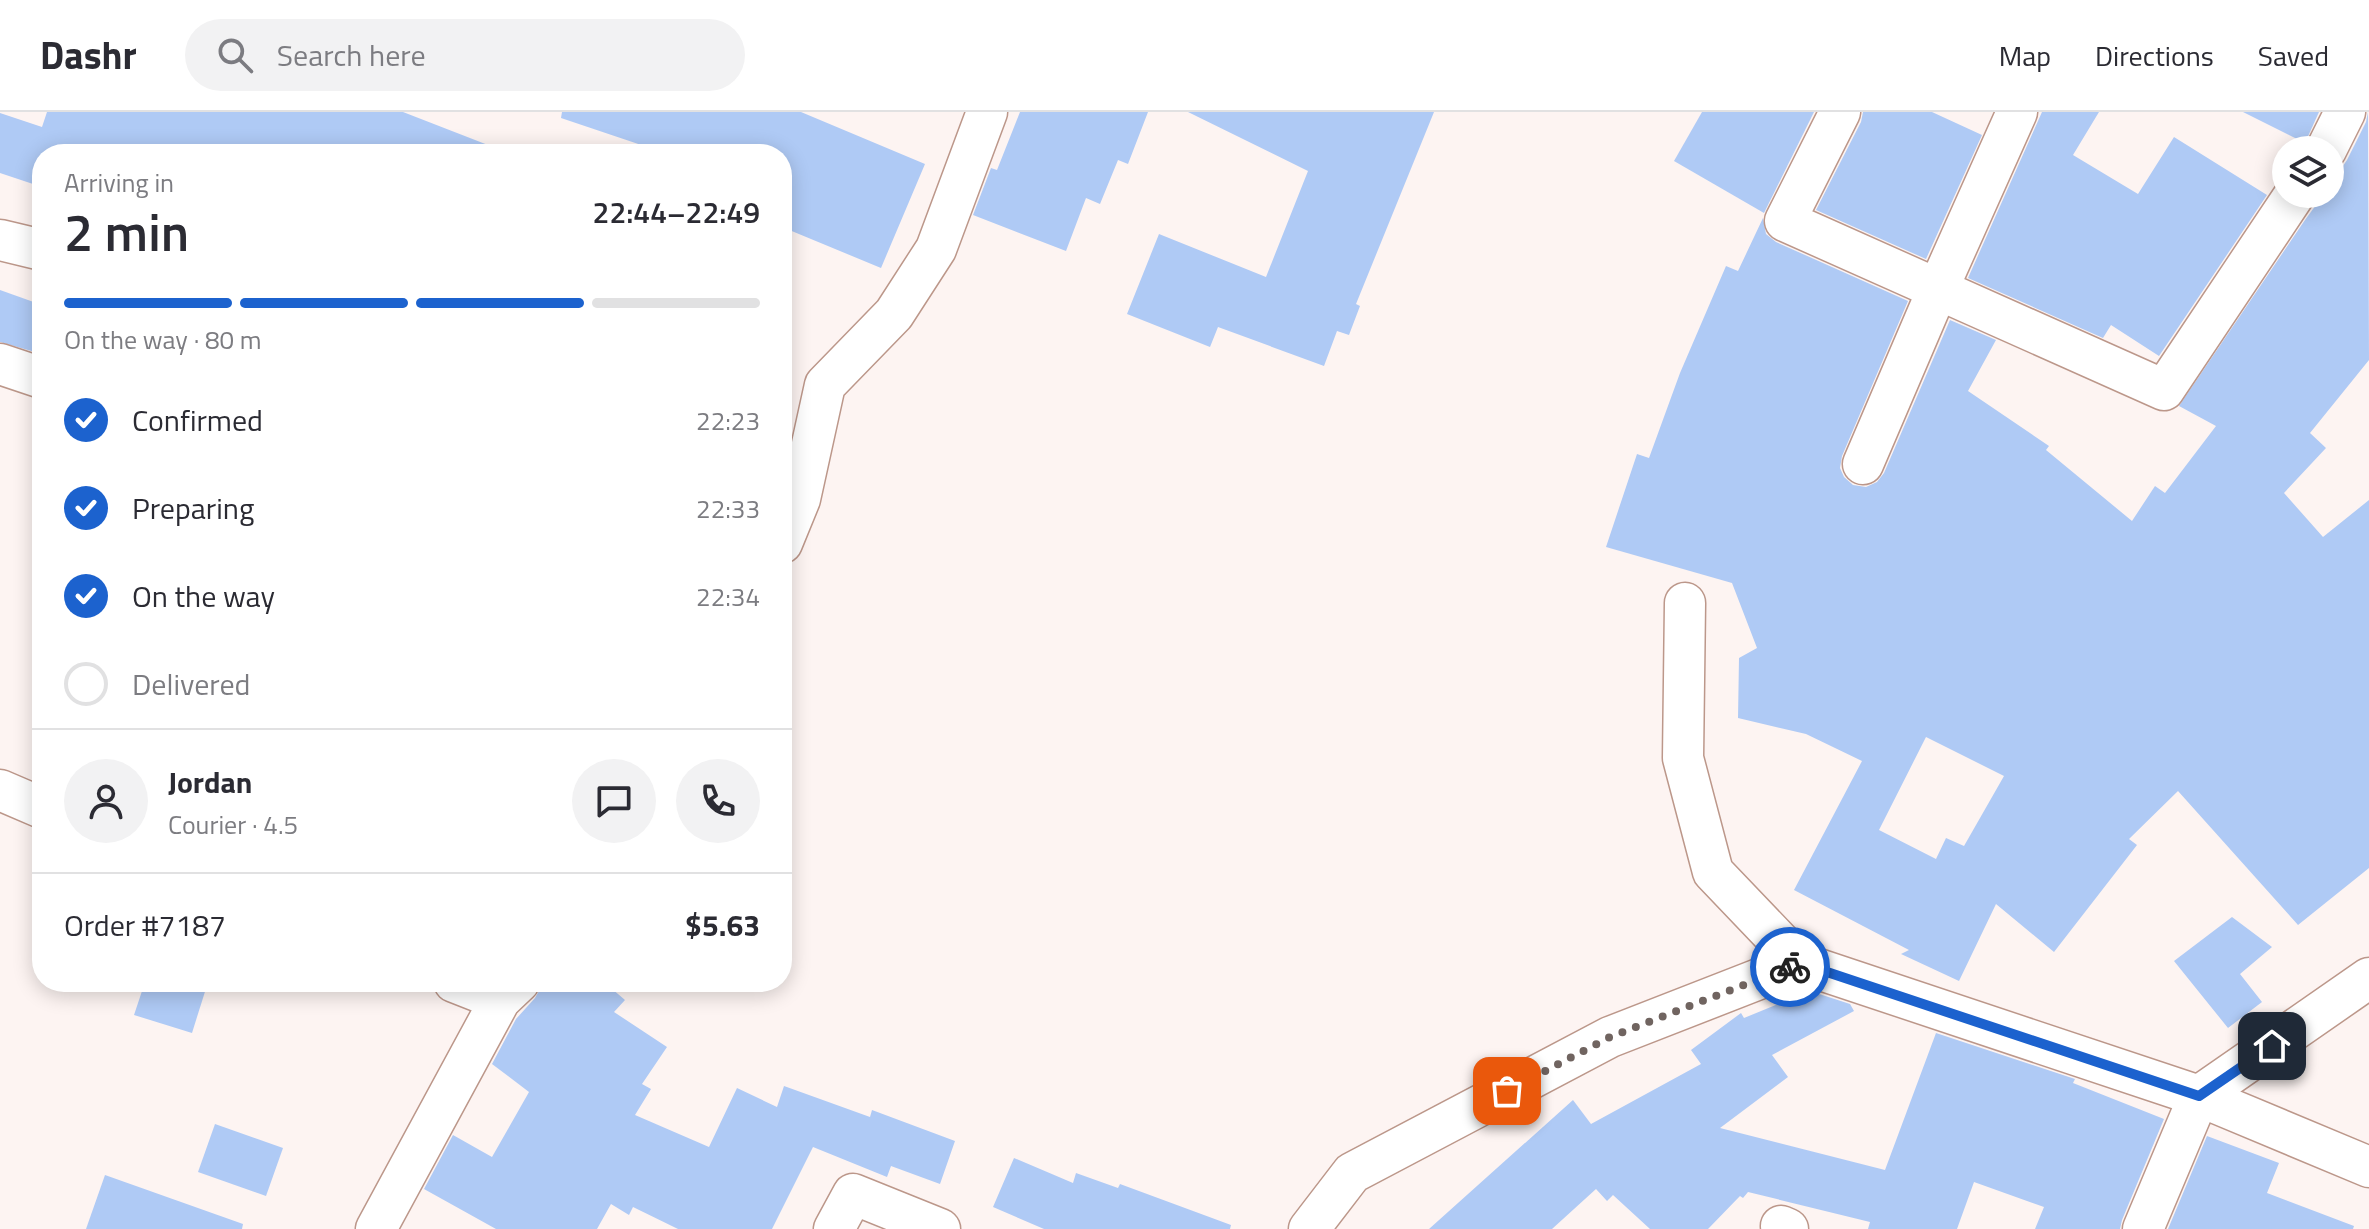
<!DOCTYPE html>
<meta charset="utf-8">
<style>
:root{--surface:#fff;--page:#f2f2f3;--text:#2b2b33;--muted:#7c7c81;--line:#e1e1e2;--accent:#1c62ce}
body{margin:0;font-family:"Titillium Web",sans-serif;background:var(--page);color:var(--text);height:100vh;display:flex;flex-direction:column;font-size:30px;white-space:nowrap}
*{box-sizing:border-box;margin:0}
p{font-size:26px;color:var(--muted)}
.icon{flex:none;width:44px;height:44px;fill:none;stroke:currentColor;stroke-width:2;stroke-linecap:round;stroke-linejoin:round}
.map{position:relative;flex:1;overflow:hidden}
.drawer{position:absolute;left:32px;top:32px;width:760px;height:848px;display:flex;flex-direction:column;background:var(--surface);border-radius:32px;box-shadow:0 4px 20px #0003}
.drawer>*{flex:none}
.buttons{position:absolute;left:2272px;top:24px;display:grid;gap:16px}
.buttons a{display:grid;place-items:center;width:72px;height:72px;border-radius:50%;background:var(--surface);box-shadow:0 4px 20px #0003;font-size:40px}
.pin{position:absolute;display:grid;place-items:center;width:68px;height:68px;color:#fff;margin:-34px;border-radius:16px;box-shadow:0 4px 12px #0006}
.courier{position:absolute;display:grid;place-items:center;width:80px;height:80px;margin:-40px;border:6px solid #1c62ce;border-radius:50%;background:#fff;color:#222;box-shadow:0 2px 10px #0007}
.overview em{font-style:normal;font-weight:600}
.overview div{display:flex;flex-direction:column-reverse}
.overview{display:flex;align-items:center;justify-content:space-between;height:136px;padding:0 32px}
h1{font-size:52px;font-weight:600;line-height:60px}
.bar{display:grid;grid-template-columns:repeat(4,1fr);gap:12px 8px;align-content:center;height:96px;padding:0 32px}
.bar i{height:10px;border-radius:6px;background:var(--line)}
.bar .active{background:var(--accent)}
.bar p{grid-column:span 4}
.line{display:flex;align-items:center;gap:20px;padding:0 32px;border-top:2px solid var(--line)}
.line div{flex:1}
.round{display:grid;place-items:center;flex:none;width:84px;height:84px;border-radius:42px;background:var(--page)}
ol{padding:0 32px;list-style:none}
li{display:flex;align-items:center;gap:24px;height:88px}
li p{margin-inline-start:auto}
li .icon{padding:8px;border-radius:50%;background:var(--accent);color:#fff;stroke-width:4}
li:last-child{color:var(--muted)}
li i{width:44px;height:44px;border:4px solid var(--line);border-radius:50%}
header{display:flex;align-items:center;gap:48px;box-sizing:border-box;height:112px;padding:0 40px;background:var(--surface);border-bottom:2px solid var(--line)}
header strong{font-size:38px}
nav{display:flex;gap:44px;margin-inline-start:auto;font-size:28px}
.search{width:560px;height:72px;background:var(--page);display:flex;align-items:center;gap:20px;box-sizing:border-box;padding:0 28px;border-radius:44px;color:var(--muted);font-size:30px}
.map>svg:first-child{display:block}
</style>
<header>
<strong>Dashr</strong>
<div class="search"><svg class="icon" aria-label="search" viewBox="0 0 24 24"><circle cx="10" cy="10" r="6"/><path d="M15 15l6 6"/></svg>Search here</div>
<nav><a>Map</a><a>Directions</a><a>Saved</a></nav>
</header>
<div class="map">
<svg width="2369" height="1117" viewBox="0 0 2369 1117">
<rect width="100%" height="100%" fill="#fdf4f2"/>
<!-- building -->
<g fill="#afcaf5" fill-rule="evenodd">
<polygon points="47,0 403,0 506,40 42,42 42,75 0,61 0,1 42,15"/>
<polygon points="562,0 801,0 925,52 881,156 782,115 782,42 668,42 561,6"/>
<polygon points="1020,0 1148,0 1128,52 1118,48 1100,92 1086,86 1066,139 973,103 991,56 997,58"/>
<polygon points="1188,0 1434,0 1356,192 1360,194 1349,223 1337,219 1324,254 1218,215 1210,235 1127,202 1159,122 1266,165 1308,59"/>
<polygon points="1702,0 1814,0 1764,101 1674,49"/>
<polygon points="1863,0 1932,0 1982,23 1926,147 1816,98 1861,10"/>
<polygon points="2042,0 2099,0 2073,43 2138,82 2174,25 2267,83 2159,244 2111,213 2103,226 1968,166"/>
<polygon points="2243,0 2319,0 2305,31"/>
<path d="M2368 0 2369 248 2310 321 2326 336 2284 381 2323 425 2369 388V756L2298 813 2178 679 2129 727 2137 733 2054 840 1996 792 1959 869 1901 842 1909 838 1794 778 1862 649 1806 622 1738 606 1739 546 1757 536 1732 471 1606 435 1637 342 1649 346 1680 261 1726 154 1738 159 1763 106 1766 122 1776 130 1908 189 1842 344 1840 356 1844 365 1853 373 1866 375 1877 370 1884 361 1950 208 1996 228 1968 279 2049 334 2046 338 2132 409 2155 374 2165 381 2216 314 2179 294 2305 108 2324 82H2330V73L2347 48 2366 10ZM1926 625 2004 664 1964 734 1946 726 1936 747 1879 718Z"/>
<polygon points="0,178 42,193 42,242 0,230"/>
<polygon points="2232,805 2272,835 2240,862 2262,890 2228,916 2174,849"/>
<polygon points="145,870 208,870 192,921 134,903"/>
<polygon points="544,870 604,870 625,888 614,900 667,935 642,972 651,977 635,1003 709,1035 737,976 777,995 784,974 870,1005 872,998 955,1029 940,1072 891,1054 887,1065 813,1035 772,1117 678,1117 633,1095 629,1103 611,1092 597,1117 496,1117 424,1077 453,1023 492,1045 529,980 492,952 516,907 535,886"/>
<polygon points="1810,879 1850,892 1854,899 1772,943 1788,965 1720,1016 1885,1058 1936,921 2075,967 2073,971 2164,1007 2122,1108 2120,1117 2035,1117 2044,1095 1974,1070 1957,1117 1868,1117 1870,1110 1748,1080 1743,1086 1740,1084 1708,1117 1650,1117 1613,1083 1607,1089 1596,1077 1552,1117 1429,1117 1573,988 1591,1012 1701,952 1691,938 1741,901 1744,906"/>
<polygon points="215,1012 283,1036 266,1084 198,1060"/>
<polygon points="2207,1024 2279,1051 2267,1081 2354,1114 2353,1117 2168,1117"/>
<polygon points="1014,1046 1073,1071 1076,1061 1118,1076 1120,1072 1231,1113 1230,1117 1044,1117 993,1095"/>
<polygon points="105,1063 243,1112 242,1117 86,1117"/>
</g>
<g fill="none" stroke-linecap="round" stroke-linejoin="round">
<!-- minor casing -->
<g stroke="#bc978a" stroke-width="43">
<g id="minor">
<polyline points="1840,0 1785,109 2164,278 2295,82"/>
<polyline points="2326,38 2345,0"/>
<polyline points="0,128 42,138"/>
<polyline points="0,252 42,266"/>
<polyline points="1863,352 1937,179 2017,0"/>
<polyline points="782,431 800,387 825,273 894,202 936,137 987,0"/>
<polyline points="1685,491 1683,646 1713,760 1800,851"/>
<polyline points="0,678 42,696"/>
<polyline points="454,870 500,888"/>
<polyline points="1781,1114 1788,1117"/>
<polyline points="376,1117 500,888 519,870"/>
<polyline points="834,1117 853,1082 940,1117"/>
<polyline points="1309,1117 1352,1061 1610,925 1800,851 2199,984 2369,866"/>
<polyline points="2143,1117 2199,984 2369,1055"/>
</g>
</g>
<!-- minor -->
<use href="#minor" stroke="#fff" stroke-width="40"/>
</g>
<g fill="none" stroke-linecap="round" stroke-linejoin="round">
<!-- done -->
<polyline stroke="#706460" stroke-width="8" stroke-dasharray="0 14.4" points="1507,979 1610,925 1790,855"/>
<!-- route -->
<polyline stroke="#1c62ce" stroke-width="10" points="1790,855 1800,851 2199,984 2272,934"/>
</g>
</svg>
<div class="buttons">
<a><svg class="icon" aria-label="layers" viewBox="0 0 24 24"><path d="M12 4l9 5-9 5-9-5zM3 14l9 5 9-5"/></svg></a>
</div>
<div class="pin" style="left:1507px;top:979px;background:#ea580c"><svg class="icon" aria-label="bag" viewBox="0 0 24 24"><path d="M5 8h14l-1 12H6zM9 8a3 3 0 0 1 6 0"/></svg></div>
<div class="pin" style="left:2272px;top:934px;background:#1f2937"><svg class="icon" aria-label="home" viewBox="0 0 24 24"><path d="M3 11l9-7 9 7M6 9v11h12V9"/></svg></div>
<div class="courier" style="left:1790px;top:855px"><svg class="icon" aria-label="bike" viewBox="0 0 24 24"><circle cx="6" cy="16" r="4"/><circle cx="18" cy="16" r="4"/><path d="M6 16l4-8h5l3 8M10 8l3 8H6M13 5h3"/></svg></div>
<section class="drawer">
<div class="overview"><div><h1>2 min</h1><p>Arriving in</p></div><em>22:44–22:49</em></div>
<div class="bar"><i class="active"></i><i class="active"></i><i class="active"></i><i></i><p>On the way · 80 m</p></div>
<ol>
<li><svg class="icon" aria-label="check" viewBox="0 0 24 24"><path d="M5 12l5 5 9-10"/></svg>Confirmed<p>22:23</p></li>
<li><svg class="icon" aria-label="check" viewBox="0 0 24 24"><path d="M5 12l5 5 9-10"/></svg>Preparing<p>22:33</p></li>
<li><svg class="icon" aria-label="check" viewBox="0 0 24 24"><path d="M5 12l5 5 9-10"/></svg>On the way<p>22:34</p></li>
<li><i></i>Delivered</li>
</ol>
<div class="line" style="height:144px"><a class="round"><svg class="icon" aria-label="person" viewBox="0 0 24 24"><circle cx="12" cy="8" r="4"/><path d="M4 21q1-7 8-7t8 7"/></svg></a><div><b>Jordan</b><p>Courier · 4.5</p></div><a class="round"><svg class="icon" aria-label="chat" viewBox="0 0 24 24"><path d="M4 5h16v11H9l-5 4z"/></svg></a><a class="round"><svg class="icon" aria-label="phone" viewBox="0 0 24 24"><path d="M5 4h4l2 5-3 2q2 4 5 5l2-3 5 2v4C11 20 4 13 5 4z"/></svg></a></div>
<div class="line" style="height:104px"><div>Order #7187</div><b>$5.63</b></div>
</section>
</div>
